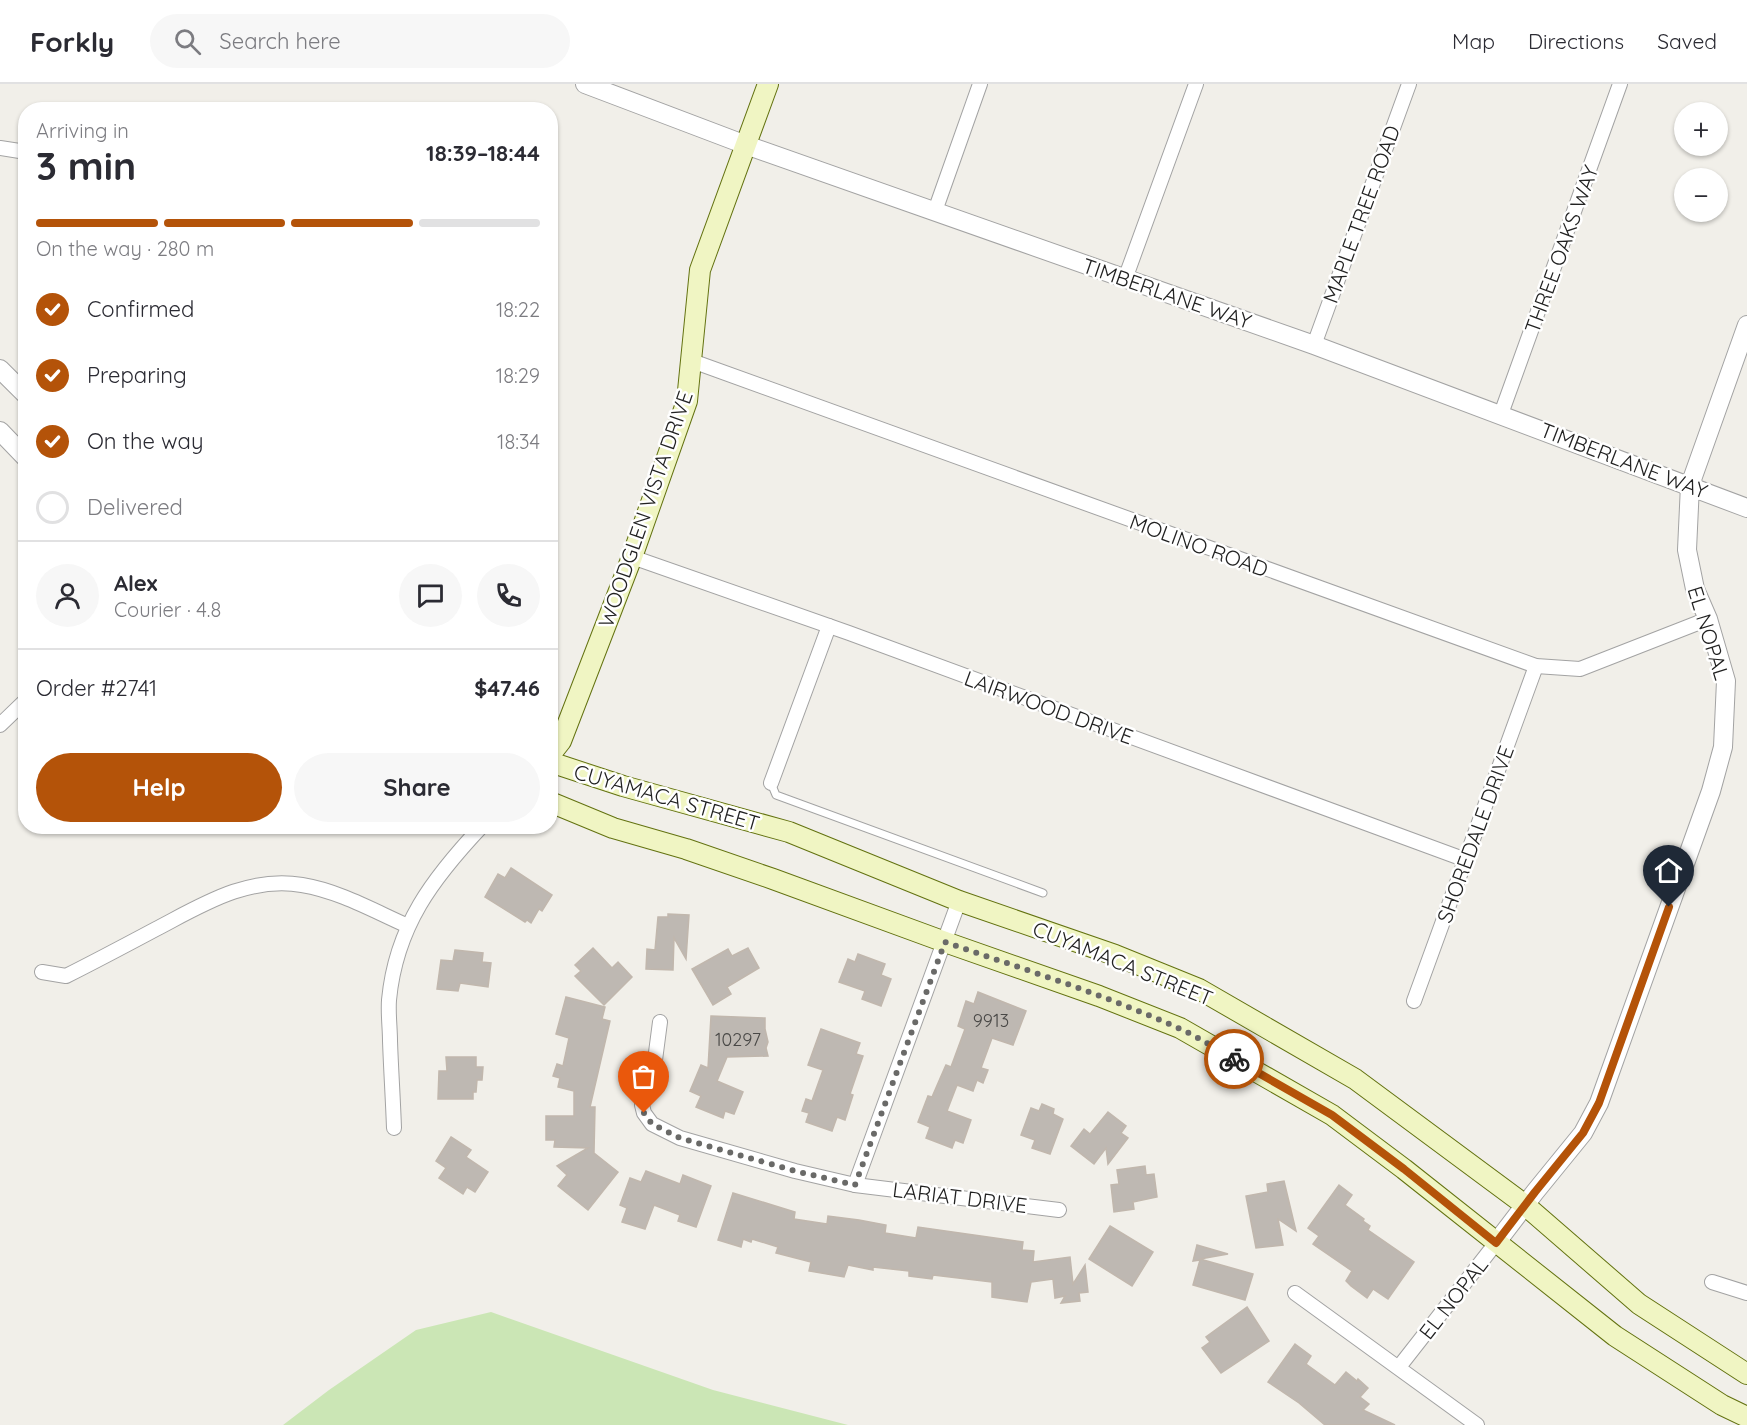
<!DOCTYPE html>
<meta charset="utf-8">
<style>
:root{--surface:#fff;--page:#f7f7f7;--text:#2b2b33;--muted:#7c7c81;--line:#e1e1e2;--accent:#b45309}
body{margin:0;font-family:Quicksand,sans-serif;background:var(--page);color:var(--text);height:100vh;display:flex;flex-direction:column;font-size:22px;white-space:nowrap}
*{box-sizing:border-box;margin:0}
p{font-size:20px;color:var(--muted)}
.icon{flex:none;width:33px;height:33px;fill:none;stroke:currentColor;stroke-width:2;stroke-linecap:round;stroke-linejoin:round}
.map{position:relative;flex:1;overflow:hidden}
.drawer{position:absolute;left:18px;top:18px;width:540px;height:732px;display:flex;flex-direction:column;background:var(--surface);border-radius:24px;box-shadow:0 2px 4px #0004}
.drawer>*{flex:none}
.fabs{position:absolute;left:1674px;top:18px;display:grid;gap:12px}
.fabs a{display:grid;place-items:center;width:54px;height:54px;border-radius:50%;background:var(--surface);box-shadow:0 2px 4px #0004;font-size:30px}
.pin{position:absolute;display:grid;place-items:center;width:51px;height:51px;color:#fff;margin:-62px -26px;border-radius:50% 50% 50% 0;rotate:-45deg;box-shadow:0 0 6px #0007}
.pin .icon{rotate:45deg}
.courier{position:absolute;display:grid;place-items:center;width:60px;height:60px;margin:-30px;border:4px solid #b45309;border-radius:50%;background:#fff;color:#222;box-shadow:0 2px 8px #0007}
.headline em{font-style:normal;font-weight:700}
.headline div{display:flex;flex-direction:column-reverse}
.headline{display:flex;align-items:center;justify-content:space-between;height:102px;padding:0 18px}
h1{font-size:39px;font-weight:700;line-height:45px}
.bar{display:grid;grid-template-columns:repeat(4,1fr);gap:9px 6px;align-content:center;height:72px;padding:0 18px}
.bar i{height:8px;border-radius:4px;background:var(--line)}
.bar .selected{background:var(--accent)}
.bar p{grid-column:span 4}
.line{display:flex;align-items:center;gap:15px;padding:0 18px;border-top:2px solid var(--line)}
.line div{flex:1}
.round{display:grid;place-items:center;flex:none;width:63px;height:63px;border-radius:32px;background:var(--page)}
ol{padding:0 18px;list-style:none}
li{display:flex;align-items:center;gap:18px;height:66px}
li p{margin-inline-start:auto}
li .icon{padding:6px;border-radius:50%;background:var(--accent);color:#fff;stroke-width:4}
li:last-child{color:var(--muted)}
li i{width:33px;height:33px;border:3px solid var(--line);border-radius:50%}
.button{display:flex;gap:12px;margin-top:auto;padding:12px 18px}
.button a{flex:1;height:69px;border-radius:36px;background:var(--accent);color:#fff;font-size:24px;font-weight:700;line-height:69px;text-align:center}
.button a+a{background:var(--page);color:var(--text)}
header{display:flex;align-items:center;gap:36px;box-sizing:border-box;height:84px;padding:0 30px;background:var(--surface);border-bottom:2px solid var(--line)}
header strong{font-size:28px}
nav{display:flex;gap:33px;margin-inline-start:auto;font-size:21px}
.search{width:420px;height:54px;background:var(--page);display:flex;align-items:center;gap:15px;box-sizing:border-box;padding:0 21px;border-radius:33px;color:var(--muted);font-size:22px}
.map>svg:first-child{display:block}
</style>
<header>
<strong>Forkly</strong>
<div class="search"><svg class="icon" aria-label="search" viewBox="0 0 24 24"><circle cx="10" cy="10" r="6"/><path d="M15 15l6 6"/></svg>Search here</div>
<nav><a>Map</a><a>Directions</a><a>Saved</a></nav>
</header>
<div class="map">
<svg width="1747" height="1341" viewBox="0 0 1747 1341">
<rect width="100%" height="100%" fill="#f1efe9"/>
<!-- grass -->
<polygon fill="#cbe6b5" points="491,1228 713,1306 848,1341 283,1341 329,1306 416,1246"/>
<!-- building -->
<g fill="#beb8b2" stroke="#c1b7ad" stroke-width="1.5">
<polygon points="511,784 552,811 542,827 539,825 531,839 527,836 525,838 485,813 498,790 505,794"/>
<polygon points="668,830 689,831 686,875 674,854 673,886 646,885 647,865 655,866 658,833 668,833"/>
<polygon points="593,864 612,884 618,878 632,893 604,921 575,892 581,887 575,881"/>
<polygon points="748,864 759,884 727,903 731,910 713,921 692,885 728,865 732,872"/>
<polygon points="455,866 483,869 482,878 491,879 488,903 460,899 458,907 437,905 441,876 453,877"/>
<polygon points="858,870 885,880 881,891 891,895 881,922 862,915 865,907 839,898 848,875 855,878"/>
<polygon points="978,908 1026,927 1013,961 992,954 981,984 988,986 983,999 977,996 973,1007 957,1001 947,1027 971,1036 963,1059 955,1056 952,1064 926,1054 930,1043 918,1038 928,1012 932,1013 945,983 946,981 951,983 965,945 958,942 966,917 974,920"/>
<polygon points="566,913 605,923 602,935 610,937 590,1023 595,1023 594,1069 618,1088 588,1126 558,1102 567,1091 557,1082 588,1064 554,1063 555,1056 546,1056 546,1032 574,1032 574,1007 558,1003 560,994 553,992 557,980 563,982 569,954 556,950"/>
<polygon points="711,932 765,934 765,945 768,958 766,964 768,972 727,973 717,997 743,1008 734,1030 725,1027 723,1034 696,1023 701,1012 690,1007 701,981 708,984"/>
<polygon points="821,945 860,959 856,970 863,972 850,1010 853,1011 845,1036 837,1033 832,1047 806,1038 809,1029 802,1027 806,1015 812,1017 823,986 808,981"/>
<polygon points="446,973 476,973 476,983 483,983 482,996 477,996 476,1008 473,1008 473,1015 438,1015 439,987 447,987"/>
<polygon points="1042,1020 1054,1025 1053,1030 1063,1035 1050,1070 1032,1064 1035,1056 1021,1051 1031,1024 1039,1027"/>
<polygon points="1108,1028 1126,1042 1121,1049 1128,1054 1108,1080 1106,1064 1094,1080 1071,1062 1084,1045 1090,1050"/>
<polygon points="451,1053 471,1066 466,1073 488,1088 475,1108 467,1103 463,1110 439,1094 446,1084 436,1077"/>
<polygon points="1145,1082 1146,1091 1154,1090 1157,1113 1133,1118 1134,1125 1114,1128 1111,1101 1119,1100 1117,1086"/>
<polygon points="646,1087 680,1100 683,1091 711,1102 696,1143 678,1137 680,1131 654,1121 645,1145 622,1138 627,1124 620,1121 630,1094 641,1098"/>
<polygon points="1284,1097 1296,1147 1278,1135 1283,1161 1256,1164 1246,1112 1268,1108 1267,1100"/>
<polygon points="1339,1101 1352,1111 1345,1121 1364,1135 1363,1137 1370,1142 1368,1146 1414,1178 1388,1215 1373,1205 1367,1214 1351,1202 1346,1197 1352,1187 1313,1160 1319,1152 1308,1144"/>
<polygon points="733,1109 795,1128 794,1135 827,1140 828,1132 859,1136 886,1141 885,1149 916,1154 918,1143 1023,1158 1022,1166 1034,1167 1033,1178 1070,1173 1073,1200 1085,1181 1088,1208 1079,1209 1080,1217 1061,1219 1065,1212 1055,1214 1053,1195 1031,1198 1027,1218 992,1213 992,1198 933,1191 932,1195 909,1192 909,1187 873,1183 873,1186 848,1181 844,1193 809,1187 811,1178 776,1169 778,1163 752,1155 751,1158 743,1155 741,1163 718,1156"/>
<polygon points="1110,1142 1153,1168 1132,1202 1089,1175"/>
<polygon points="1197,1161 1228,1170 1200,1175 1253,1190 1245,1216 1193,1201 1200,1176 1193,1177"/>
<polygon points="1247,1223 1269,1257 1221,1289 1202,1264 1210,1258 1206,1253"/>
<polygon points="1295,1260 1311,1272 1306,1280 1335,1301 1346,1288 1357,1297 1358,1295 1368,1304 1360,1313 1369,1320 1363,1326 1395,1341 1325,1341 1299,1319 1268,1298"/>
</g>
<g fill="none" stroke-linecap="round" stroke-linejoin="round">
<!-- service casing -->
<g stroke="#a3a3a3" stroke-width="9">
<polyline id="service" points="771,699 776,711 1043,809"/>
</g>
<!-- minor casing -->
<g stroke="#a3a3a3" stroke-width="16">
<g id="minor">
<polyline points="0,64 26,68"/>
<polyline points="935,127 980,0"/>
<polyline points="1125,195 1196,0"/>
<polyline points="1314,261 1409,0"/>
<polyline points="692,277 1536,582 1580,585 1708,535"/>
<polyline points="1501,330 1620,0"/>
<polyline points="632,473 849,549 1466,776"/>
<polyline points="0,641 26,616"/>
<polyline points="771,699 829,542"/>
<path d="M42 888 66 892C96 877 126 861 156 845 202 821 247 792 302 801 339 807 374 827 408 842"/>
<polyline points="1414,917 1536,582"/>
<polyline points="660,938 655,976 644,1003 642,1021 644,1029 652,1040 680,1054 795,1087 855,1101 1059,1126"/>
<path d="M394 1044C393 1015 391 986 390 957 390 944 388 930 389 916 396 842 433 794 482 742"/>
<polyline points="855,1101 959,817"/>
<polyline points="1712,1198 1747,1209"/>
<polyline points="1295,1209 1477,1341"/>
<polyline points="1399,1283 1496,1159"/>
</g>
</g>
<!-- tertiary casing -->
<g stroke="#a3a3a3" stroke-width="20">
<g id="tertiary">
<polyline points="585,0 746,61 1314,261 1747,424"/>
<polyline points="0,285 26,311"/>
<polyline points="0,347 26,374"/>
<polyline points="1496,1159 1535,1108 1583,1049 1599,1019 1711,707 1723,663 1726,597 1708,535 1695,505 1687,466 1690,401 1747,241"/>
</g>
</g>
<!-- secondary casing -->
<g stroke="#637210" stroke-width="22">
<g id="secondary">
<polyline points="550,671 561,657 632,473 687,317 700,186 768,0"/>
<polyline points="550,678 623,702 789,748 959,817 1115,871 1199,905 1355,995 1525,1121 1639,1220 1747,1290"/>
<polyline points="550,718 613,744 686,765 773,795 945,858 1099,912 1180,944 1332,1031 1404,1085 1615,1252 1722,1321 1747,1333"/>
</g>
</g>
<!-- service -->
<use href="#service" stroke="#fff" stroke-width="7"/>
<!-- minor -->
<use href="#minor" stroke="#fff" stroke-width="14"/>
<!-- tertiary -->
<use href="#tertiary" stroke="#fff" stroke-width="18"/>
<!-- secondary -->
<use href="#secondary" stroke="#f0f5c3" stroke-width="20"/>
</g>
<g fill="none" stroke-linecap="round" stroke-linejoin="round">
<!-- done -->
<path stroke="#6a6a68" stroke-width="6" stroke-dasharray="0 10.8" d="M644 1029 652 1040 680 1054 795 1087 855 1101 945 858C1023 885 1103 910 1178 944 1197 952 1216 965 1234 975"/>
<!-- route -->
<polyline stroke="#b45309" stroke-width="8" points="1234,975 1332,1031 1404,1085 1496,1159 1535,1108 1583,1049 1599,1019 1669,823"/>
</g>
<g text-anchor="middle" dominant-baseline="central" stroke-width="5" stroke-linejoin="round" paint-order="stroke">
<!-- number labels -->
<g font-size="18" fill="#494846">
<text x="991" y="936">9913</text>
<text x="738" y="955">10297</text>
</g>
<!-- street labels -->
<g font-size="21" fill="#222" stroke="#fff">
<text transform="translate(1361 130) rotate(-70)">MAPLE TREE ROAD</text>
<text transform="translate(1561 165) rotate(-70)">THREE OAKS WAY</text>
<text transform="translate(1167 209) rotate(19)">TIMBERLANE WAY</text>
<text transform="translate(1624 376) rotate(21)">TIMBERLANE WAY</text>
<text transform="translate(645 425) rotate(-71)">WOODGLEN VISTA DRIVE</text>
<text transform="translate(1199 461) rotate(20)">MOLINO ROAD</text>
<text transform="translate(1709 549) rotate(73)">EL NOPAL</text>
<text transform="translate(1049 623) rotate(20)">LAIRWOOD DRIVE</text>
<text transform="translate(667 713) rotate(16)">CUYAMACA STREET</text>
<text transform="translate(1475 750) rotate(-70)">SHOREDALE DRIVE</text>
<text transform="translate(1123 879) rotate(22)">CUYAMACA STREET</text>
<text transform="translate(960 1113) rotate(7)">LARIAT DRIVE</text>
<text transform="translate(1453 1214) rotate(-52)">EL NOPAL</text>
</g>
</g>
</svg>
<div class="fabs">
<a>+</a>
<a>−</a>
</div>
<div class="pin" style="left:644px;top:1029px;background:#ea580c"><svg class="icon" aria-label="bag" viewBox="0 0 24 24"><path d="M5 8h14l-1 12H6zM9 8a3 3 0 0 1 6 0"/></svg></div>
<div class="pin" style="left:1669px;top:823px;background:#1f2937"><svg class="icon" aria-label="home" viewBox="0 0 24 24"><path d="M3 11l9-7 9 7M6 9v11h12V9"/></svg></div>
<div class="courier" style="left:1234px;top:975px"><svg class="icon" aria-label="bike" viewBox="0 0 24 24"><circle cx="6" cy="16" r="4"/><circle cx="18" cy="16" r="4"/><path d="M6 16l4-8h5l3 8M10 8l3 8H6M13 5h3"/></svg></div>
<section class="drawer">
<div class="headline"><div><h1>3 min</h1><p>Arriving in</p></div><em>18:39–18:44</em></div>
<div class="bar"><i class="selected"></i><i class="selected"></i><i class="selected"></i><i></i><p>On the way · 280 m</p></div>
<ol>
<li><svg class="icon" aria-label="check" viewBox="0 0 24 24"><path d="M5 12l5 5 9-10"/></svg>Confirmed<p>18:22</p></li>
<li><svg class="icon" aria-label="check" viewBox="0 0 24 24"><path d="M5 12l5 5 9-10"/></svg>Preparing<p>18:29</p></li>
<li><svg class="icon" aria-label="check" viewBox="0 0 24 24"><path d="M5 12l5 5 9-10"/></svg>On the way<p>18:34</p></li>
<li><i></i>Delivered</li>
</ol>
<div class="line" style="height:108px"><a class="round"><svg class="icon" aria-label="person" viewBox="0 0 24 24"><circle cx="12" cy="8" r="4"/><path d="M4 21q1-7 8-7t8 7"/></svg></a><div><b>Alex</b><p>Courier · 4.8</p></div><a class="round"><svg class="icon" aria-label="chat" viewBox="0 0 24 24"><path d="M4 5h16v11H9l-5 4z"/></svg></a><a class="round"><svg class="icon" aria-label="phone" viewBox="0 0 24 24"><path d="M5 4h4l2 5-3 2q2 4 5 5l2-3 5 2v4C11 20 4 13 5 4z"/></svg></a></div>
<div class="line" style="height:78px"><div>Order #2741</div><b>$47.46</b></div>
<div class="button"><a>Help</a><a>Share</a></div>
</section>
</div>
